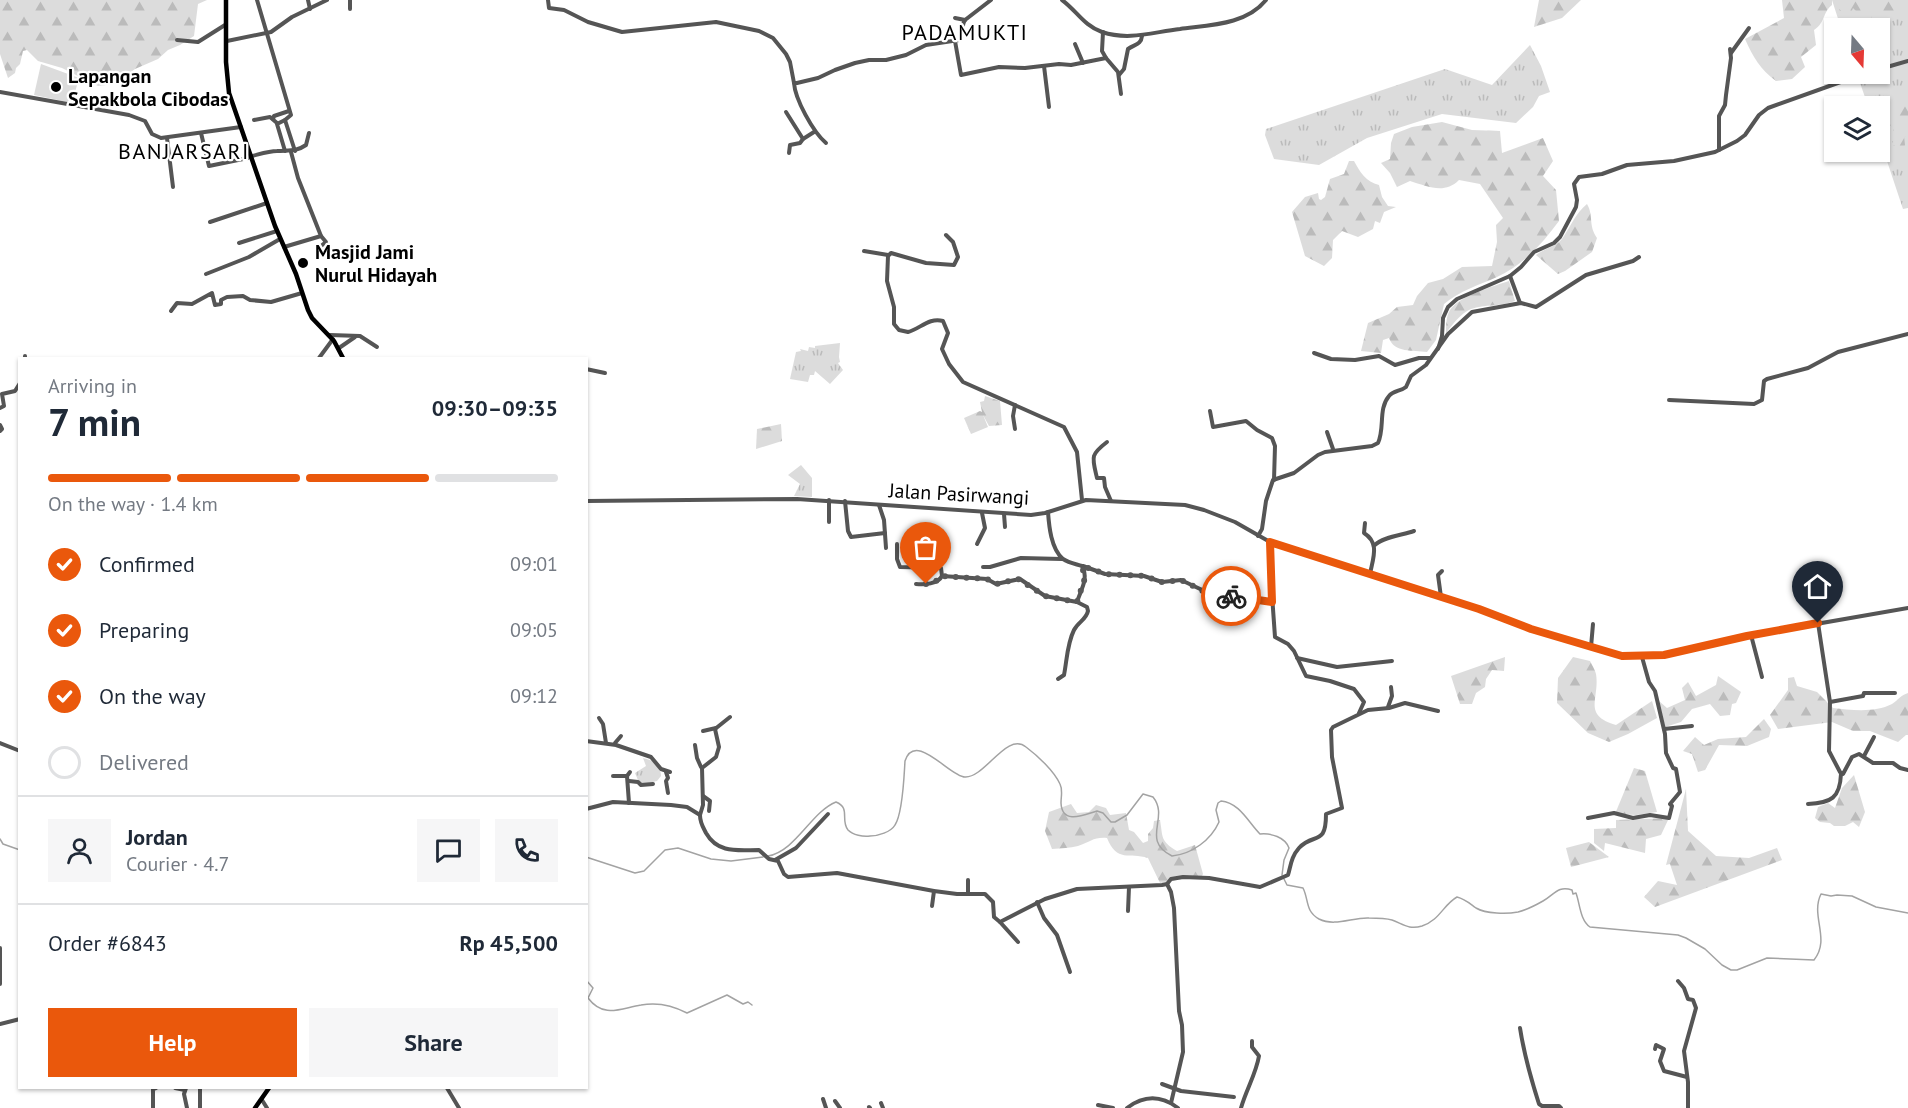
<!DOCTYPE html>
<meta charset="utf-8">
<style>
:root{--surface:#fff;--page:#f6f6f7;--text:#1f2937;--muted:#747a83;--line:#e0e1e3;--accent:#ea580c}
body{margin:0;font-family:"PT Sans",sans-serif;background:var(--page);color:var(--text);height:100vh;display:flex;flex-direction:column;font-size:22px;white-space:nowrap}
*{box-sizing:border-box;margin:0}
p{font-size:20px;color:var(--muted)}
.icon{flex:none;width:33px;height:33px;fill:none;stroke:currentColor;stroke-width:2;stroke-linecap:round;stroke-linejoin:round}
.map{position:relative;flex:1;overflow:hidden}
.details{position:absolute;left:18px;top:357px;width:570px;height:732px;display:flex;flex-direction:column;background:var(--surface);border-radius:0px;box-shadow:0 2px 4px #0004}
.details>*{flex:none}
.needle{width:39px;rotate:161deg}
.controls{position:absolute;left:1824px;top:18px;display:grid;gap:12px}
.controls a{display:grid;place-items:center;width:66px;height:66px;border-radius:0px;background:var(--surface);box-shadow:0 2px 4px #0004;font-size:30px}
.pin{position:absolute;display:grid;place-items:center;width:51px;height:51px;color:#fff;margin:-62px -26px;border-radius:50% 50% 50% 0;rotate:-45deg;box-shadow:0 0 6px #0007}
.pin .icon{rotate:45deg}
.courier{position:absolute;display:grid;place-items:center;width:60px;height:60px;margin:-30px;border:4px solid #ea580c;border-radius:50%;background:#fff;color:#222;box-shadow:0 2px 8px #0007}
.head em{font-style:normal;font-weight:800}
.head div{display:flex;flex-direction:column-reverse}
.head{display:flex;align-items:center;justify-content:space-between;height:102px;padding:0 30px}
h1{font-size:39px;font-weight:800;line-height:45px}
.bar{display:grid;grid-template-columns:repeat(4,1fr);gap:9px 6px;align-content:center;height:72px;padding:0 30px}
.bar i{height:8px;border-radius:4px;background:var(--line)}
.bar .on{background:var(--accent)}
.bar p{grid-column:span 4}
.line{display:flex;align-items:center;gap:15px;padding:0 30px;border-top:2px solid var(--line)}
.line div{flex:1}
.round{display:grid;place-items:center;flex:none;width:63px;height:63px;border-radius:0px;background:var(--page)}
ol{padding:0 30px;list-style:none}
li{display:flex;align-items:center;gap:18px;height:66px}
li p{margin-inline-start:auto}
li .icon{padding:6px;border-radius:50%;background:var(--accent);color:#fff;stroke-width:4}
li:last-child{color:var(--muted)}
li i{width:33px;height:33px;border:3px solid var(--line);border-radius:50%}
.action{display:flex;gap:12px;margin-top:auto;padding:12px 30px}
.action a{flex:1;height:69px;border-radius:0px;background:var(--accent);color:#fff;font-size:24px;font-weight:800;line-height:69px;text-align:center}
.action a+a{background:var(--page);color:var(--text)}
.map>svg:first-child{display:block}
</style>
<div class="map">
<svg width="1908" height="1108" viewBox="0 0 1908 1108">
<defs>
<pattern id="grass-tufts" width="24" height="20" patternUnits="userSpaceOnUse" patternTransform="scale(1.5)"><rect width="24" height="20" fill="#dcdcdc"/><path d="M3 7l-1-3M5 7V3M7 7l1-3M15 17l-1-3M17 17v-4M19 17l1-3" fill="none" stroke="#bbb"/></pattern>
<pattern id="forest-firs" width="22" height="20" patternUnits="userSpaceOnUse" patternTransform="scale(1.5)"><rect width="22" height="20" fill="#dcdcdc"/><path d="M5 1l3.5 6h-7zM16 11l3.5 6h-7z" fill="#bbb"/></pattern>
</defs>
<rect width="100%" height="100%" fill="#fff"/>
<!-- grass -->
<g fill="url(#grass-tufts)">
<polygon points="1832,0 1908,0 1908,208 1903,209 1880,140 1880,106 1868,106 1857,74 1880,74 1880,28 1841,28"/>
<polygon points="1530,45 1541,66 1550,92 1539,96 1533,107 1516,123 1442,114 1367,138 1319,165 1274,159 1265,135 1266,129 1445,69 1492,85"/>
<polygon points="840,343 839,357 840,362 838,363 843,370 830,384 815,371 814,375 810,375 808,382 790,379 796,352 801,351 800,349 808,351 809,347 815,348 815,346"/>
<polygon points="801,465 812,478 812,497 794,496 800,484 788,475"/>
<path d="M643 758C653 760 661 765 661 776L657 781 640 785 635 773 646 766Z"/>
</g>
<!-- forest -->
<g fill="url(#forest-firs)">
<polygon points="0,0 207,0 198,4 194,36 180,45 168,50 158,59 135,69 114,84 98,86 62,68 38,61 27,50 23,51 20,64 16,68 15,73 8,78 0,54"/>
<polygon points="1539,0 1581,0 1562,18 1534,27"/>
<path d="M1782 0H1832V5C1822 13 1826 22 1814 30L1816 45 1801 57 1805 67 1792 79 1776 81C1760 69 1753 57 1745 39L1784 18Z"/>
<polygon points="1841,0 1908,0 1908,9 1906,7 1896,14 1886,12 1874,14 1865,26 1858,19 1857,12 1853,8 1851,13 1847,15 1835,6"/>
<polygon points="1908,89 1908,138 1904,136 1905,145 1903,150 1899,150 1898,147 1893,145 1893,127 1886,123 1885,118 1880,117 1881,104 1889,108 1895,104 1900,108 1904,106"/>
<path d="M1442 122 1472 130 1500 131 1502 153 1543 138 1553 161 1543 176 1556 190 1559 221C1542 244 1523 265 1497 277 1477 286 1461 290 1444 304L1436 340 1427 352C1413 350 1394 353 1389 338L1383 340 1381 353 1361 351 1368 323 1389 314 1397 307 1413 305 1417 296 1428 283 1443 279 1462 267 1492 266 1497 242 1496 225 1503 218 1480 184 1459 180C1444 195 1427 186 1410 181L1397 187 1390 173 1381 163 1390 159 1391 143 1394 134 1412 127Z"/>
<path d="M1349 161H1354C1360 172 1366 182 1379 185L1382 197 1388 206 1396 207 1384 212 1380 223 1375 221 1373 229 1358 237 1342 231 1333 240 1332 258 1324 266 1305 256 1292 212 1305 197 1318 193 1319 199 1321 200 1325 197 1330 179 1344 174Z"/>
<path d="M1587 204C1594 216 1588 225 1597 238L1592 252 1565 271 1558 274 1536 255C1544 248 1558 247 1564 236 1571 225 1576 213 1587 204Z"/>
<path d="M1509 281 1515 301C1501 307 1485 304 1471 309 1460 314 1453 324 1446 333 1446 326 1446 316 1450 310 1459 296 1494 286 1509 281Z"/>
<polygon points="985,396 1000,401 1002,425 989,426 983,415 988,427 971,434 964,418 980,411 982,412 980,402 984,401"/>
<polygon points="781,424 782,441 756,449 757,429"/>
<polygon points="1505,657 1504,671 1492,670 1486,679 1485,687 1476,693 1472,704 1460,704 1451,676"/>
<path d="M1573 657 1590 661C1592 665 1595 670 1596 674 1600 699 1582 715 1616 725L1652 701 1657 718 1628 734 1609 742 1588 733 1557 703 1558 678Z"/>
<polygon points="1718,676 1741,692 1736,703 1732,704 1730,715 1720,716 1710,704 1692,709 1681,722 1665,727 1659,701 1667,708 1685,700 1682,688 1688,682 1696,696 1716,685"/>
<path d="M1794 677 1797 686 1817 692 1833 708C1851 710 1875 713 1892 704 1898 700 1901 695 1908 693V735H1906L1898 742 1870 731H1853L1832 722 1778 729 1770 715 1788 690V678Z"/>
<polygon points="1764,719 1771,729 1769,737 1747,746 1719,745 1705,770 1698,772 1692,754 1683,751 1695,737 1704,745 1718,739 1746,737"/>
<polygon points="1634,768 1645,771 1657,812 1636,815 1615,814"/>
<polygon points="1854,775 1865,812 1859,827 1853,822 1845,826 1834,826 1830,823 1820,822 1815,818 1818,807 1828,803 1835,808 1842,788"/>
<polygon points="1686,789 1688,831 1716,856 1749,858 1777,848 1782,860 1655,907 1644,897 1658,881 1677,885 1670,864 1666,865"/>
<path d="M1071 804 1077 813 1089 812 1096 805 1106 808 1110 815 1126 813 1129 830 1134 832 1143 843 1148 841V834L1153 828 1154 821 1160 820C1163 837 1160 841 1177 851L1195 845 1203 874 1201 878 1183 879 1160 883 1148 858C1129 852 1117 863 1107 838 1093 837 1091 842 1078 846 1070 848 1061 848 1052 849L1045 831 1049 812Z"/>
<polygon points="1669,818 1661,835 1646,839 1645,853 1605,843 1604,851 1594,843 1594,829 1616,828 1616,820"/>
<polygon points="1589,842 1609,857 1571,867 1566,848"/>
</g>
<!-- pitch -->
<polygon fill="#dcdcdc" points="41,64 79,78 72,103 34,95"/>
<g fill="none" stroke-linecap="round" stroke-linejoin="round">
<!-- stream -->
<g stroke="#a3a3a3" stroke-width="1.5">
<polyline points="0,839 3,844 20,850"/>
<path d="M768 856C796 851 811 812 836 802 851 808 840 820 848 830 853 835 863 837 870 836 878 836 891 832 895 825 903 813 904 776 905 761 915 730 950 777 965 777 985 778 1007 731 1026 747 1038 756 1054 771 1060 784 1063 790 1061 796 1061 803 1062 826 1086 814 1097 811L1103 813 1111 822H1115L1127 815 1143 794 1153 797C1170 818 1140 840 1172 856 1192 854 1211 840 1219 822L1216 810 1218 803 1221 801C1240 803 1248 822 1260 834 1271 833 1285 837 1289 848L1284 860 1282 875"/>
<polyline points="586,857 635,873 644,871 665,850 678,848 711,859 731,861 763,857"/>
<path d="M1284 879 1287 885 1303 888C1309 900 1305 911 1319 919 1335 927 1353 917 1369 918 1375 918 1385 918 1392 920 1403 924 1409 930 1422 926 1440 920 1443 905 1457 897 1465 899 1469 903 1476 908 1486 914 1507 914 1518 912 1526 910 1536 905 1543 901 1554 895 1558 885 1572 890L1573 894 1576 893C1580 904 1580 920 1590 927L1678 935 1686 938 1705 949 1722 965 1731 970H1737L1767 958 1814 960C1831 939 1810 916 1821 894L1831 896 1837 895 1852 896 1876 907 1908 913"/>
<path d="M586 980 593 988 588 998C604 1019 621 1008 641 1005 657 1002 672 1005 687 1013L727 995 743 1004 748 1002 752 1005"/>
</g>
<!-- minor -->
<g stroke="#555" stroke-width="4">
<polyline points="257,0 291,115 285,120 295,151"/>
<polyline points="308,0 310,9"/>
<polyline points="350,0 350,9"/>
<path d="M548 0 549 8 564 10 588 22 622 32 716 22 759 31 773 38 786 54 790 62 794 83H797L818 78 835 70 855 63 869 60H886L906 55 926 45 959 40C966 34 960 27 965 20L991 0"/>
<path d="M1062 0C1076 10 1084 26 1102 32 1129 41 1153 32 1180 29 1209 25 1246 25 1266 0"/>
<polyline points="955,18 965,20"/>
<polyline points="1103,32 1102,51 1106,58 1118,72 1121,94"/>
<polyline points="177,40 198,42 225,25"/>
<polyline points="227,41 271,32 292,17 327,0"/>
<polyline points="955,41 961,75 999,67 1025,68 1059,64 1071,65 1106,58"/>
<polyline points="1075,44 1083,63"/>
<polyline points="1731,53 1749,28"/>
<polyline points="1044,66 1049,107"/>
<polyline points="1880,69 1908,61"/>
<path d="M1119 75 1124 69 1128 49C1135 44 1141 45 1142 36"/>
<path d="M794 83C795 99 813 132 826 143"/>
<polyline points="0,92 129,115 145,121 152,134 161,138 241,127"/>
<polyline points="786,112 803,139"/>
<polyline points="273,119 274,116 289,111"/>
<polyline points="254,120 270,117 277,123"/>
<polyline points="201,133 209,166 248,158 250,155"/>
<polyline points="167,138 173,187"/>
<polyline points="1719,150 1719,116 1725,105 1726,95 1731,58 1730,49"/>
<polyline points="285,151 277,124 285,120"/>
<polyline points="789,153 790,145 800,143 803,139 814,132"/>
<path d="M252 156C260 154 269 151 277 151 289 150 296 152 306 145L309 133"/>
<polyline points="210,222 267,203"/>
<path d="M946 235 953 242 958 257 954 265 926 263 891 253 888 256 887 281 894 307V324L899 330 908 332C920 329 929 317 943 321L948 333 942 349 949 364 963 382 1064 427 1077 452 1082 500"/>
<polyline points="321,236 326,242 321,246"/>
<polyline points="239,243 277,231"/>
<polyline points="284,247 321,236 298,178 291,152"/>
<polyline points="864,251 888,255"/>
<polyline points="206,274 249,257 280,239"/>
<polyline points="1510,276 1520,303"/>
<polyline points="171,311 177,303 192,304 212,293 215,305 221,304 221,300 227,297 243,296 250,300 271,302 302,293"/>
<polyline points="330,335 360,336 377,347"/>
<polyline points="339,348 355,337"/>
<polyline points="1438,349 1442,336 1443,318 1448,307 1457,299 1510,276 1521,267 1534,252 1554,243 1560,237 1576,207 1577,200 1574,184 1579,177 1602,174 1627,165 1674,161 1715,152 1737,141 1745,135 1759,115 1768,108 1863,74"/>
<polyline points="1314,353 1331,359 1355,360 1379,356 1395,365 1419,358 1430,358"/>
<polyline points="25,356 25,358"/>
<polyline points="319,358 333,339"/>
<polyline points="586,369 605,373"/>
<polyline points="1669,400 1754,404 1762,400 1764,381 1767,379 1808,368 1838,352 1908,334"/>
<polyline points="0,408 4,406 2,394 15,391 20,383"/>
<polyline points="1210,411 1213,427 1246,421 1257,430 1272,438 1275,446 1274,480"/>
<polyline points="0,425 2,429 0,431"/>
<polyline points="1015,429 1013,416 1015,405"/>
<polyline points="1327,432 1333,449"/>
<path d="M1107 442C1090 455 1092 457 1097 478H1104L1105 487 1111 501"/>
<polyline points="829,500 829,522"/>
<polyline points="586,501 797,499 1031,515 1045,513 1086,500 1185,505 1204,510 1235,522 1270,542 1285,548 1479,609 1531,629 1628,657 1664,655 1747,636 1908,608"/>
<polyline points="845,501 848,531 851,537 885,533"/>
<polyline points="879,505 884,520 886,548"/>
<path d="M1048 512C1049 526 1051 549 1063 559 1069 563 1076 564 1082 566 1089 579 1081 589 1077 602L1087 607 1088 611C1086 620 1078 622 1074 630 1067 644 1067 660 1064 675L1058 679"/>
<polyline points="1004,514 1005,527"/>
<path d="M1365 523 1364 533C1380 543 1373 558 1370 574"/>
<path d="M1258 536 1262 529 1266 501 1273 480 1294 473 1318 455 1325 452 1372 446 1378 443C1385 428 1378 409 1389 396 1393 391 1401 391 1406 387L1411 376 1426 365 1448 334 1472 312 1521 303 1536 307 1586 275 1633 261 1639 257"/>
<polyline points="1270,542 1269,553 1275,637 1288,644 1294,651 1306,676 1330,681 1354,689 1364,702 1359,713"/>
<polyline points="897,544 897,559 900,567 941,568 942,576 987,579 996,584 1020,579 1045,596 1077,602"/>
<polyline points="977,544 985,528 982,513"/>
<path d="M1375 545C1382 537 1403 535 1414 531"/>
<polyline points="1083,566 1105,574 1144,576 1162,582 1181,580 1215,596 1238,596 1272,602"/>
<polyline points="983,567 990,567 1021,558 1062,559"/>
<path d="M916 584C924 585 938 584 942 576"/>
<polyline points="1441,597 1438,575 1442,571"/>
<polyline points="1818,623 1830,702 1829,751 1840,772 1843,774 1852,757 1859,754 1873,763 1893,763 1900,768 1908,770"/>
<polyline points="1751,635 1762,677"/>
<polyline points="1591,647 1593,624"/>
<polyline points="1297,658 1337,667 1392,661"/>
<polyline points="1830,702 1863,696 1864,693 1895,693"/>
<polyline points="1388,707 1392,696 1391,687"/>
<polyline points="599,718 603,724 606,743"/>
<polyline points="1664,729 1692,726"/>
<polyline points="703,731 716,728"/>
<polyline points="586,741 616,745 651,757 661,769 670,772"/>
<polyline points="0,743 20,751"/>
<polyline points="615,743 621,736"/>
<polyline points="695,745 697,758 701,767"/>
<polyline points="1864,756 1874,737"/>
<polyline points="666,772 668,778 666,781 668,793"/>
<polyline points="613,776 627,776"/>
<polyline points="629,781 638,782 641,785 653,784"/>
<polyline points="703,796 710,801 709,811"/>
<polyline points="629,803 627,776 630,772"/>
<path d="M1808 804C1831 803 1840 798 1841 774"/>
<path d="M586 809 613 802 671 805 687 807 700 815C700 823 703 827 706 833 718 854 738 850 759 850L769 859 778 861 784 874 788 877 837 873 934 891 957 894H985L993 902 994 917 1000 922 1045 899 1077 889 1162 885 1167 884 1171 879 1183 877 1209 878 1260 887 1288 875C1291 865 1291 857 1299 848 1314 832 1326 847 1326 814L1342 808 1332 757 1331 730 1333 727 1368 710 1389 708 1405 703 1438 711"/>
<polyline points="700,815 703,805 702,768 716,757 719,747 715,729 730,717"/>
<polyline points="1588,818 1614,813 1633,818 1650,815 1669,818 1672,806 1670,804 1680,792 1676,769 1673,768 1666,753 1665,734 1655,691 1649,682 1642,657"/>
<polyline points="775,860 796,848 828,814"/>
<polyline points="1167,884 1171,892 1174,908 1179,1011 1182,1025 1183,1052 1171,1103"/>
<polyline points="968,894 968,880"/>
<polyline points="1037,902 1044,918 1057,935 1070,972"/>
<polyline points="932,906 934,891"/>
<polyline points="1128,911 1129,887"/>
<polyline points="1000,922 1018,942"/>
<polyline points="0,948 0,984"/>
<polyline points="1678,981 1684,988 1688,999 1693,1000 1696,1008 1684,1051 1688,1082 1688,1108"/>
<polyline points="0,1024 20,1019"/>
<path d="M1520 1028C1524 1054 1531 1079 1539 1104L1542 1106H1559L1561 1108"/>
<polyline points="1655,1049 1656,1045 1664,1049 1660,1061 1664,1071 1687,1077"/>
<polyline points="1162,1084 1181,1091 1234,1097"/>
<polyline points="175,1088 185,1090"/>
<polyline points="186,1088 184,1094 187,1108"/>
<polyline points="200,1088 200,1108"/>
<polyline points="447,1088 459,1108"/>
<polyline points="823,1099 826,1108"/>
<polyline points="262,1100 267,1108"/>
<polyline points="835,1101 840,1108"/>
<polyline points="881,1103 883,1108"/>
<polyline points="1098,1105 1113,1108"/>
<polyline points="869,1107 870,1108"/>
<polyline points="153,1108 153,1089 156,1088"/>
<path d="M1127 1108C1144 1095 1161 1095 1178 1108"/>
<path d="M1241 1108C1246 1090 1256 1074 1259 1056L1252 1047V1041"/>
</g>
<!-- major -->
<g stroke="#000" stroke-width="4.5">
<polyline points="226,0 226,62 229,93 275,226 296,274 308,310 312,318 334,341 343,358"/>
<polyline points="255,1108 269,1088"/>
</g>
</g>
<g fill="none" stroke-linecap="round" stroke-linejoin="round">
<!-- done -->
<polyline stroke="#595959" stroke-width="6" stroke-dasharray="0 10.8" points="926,584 939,580 942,576 987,579 996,584 1018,579 1045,596 1077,602 1085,578 1082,566 1106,574 1144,576 1162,582 1181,580 1213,596 1231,596"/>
<!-- route -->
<polyline stroke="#ea580c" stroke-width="8" points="1231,596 1272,602 1270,542 1479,609 1531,629 1622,656 1664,655 1747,636 1818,623"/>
</g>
<!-- markers -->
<g fill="#000" stroke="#fff" stroke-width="2">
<circle cx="56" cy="87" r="6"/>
<circle cx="303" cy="263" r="6"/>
</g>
<g text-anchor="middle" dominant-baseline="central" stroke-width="4.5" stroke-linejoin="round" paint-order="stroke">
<!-- poi labels -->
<g font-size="20" font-weight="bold" fill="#000" stroke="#fff" text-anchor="start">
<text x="68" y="76">Lapangan<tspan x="68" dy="23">Sepakbola Cibodas</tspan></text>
<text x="315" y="252">Masjid Jami<tspan x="315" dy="23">Nurul Hidayah</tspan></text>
</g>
<!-- street labels -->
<g font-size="20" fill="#000" stroke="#fff">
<text transform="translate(959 494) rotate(3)">Jalan Pasirwangi</text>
</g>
<!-- quarter labels -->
<g font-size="22" letter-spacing="1.5" fill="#000" stroke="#fff">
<text x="965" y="32">PADAMUKTI</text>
<text x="184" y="151">BANJARSARI</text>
</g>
</g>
</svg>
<div class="controls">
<a><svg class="needle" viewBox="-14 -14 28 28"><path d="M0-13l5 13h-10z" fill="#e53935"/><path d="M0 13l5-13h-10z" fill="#747a83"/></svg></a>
<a><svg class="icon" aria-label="layers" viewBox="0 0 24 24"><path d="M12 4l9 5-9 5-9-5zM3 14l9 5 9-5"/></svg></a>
</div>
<div class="pin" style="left:926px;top:584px;background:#ea580c"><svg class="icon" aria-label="bag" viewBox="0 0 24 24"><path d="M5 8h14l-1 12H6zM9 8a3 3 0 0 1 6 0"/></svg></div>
<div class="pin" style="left:1818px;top:623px;background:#1f2937"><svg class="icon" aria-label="home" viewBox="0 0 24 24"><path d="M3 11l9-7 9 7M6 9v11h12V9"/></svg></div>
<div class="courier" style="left:1231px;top:596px"><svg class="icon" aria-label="bike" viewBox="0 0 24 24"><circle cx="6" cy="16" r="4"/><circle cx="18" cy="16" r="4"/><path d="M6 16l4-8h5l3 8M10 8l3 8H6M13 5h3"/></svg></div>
<section class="details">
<div class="head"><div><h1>7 min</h1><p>Arriving in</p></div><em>09:30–09:35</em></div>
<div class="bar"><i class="on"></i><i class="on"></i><i class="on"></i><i></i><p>On the way · 1.4 km</p></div>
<ol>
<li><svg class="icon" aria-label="check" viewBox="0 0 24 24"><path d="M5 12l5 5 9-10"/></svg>Confirmed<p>09:01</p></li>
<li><svg class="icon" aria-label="check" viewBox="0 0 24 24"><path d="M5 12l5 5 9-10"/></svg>Preparing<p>09:05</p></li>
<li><svg class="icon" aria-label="check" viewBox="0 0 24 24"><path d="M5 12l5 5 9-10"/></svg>On the way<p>09:12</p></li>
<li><i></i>Delivered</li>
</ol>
<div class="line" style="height:108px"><a class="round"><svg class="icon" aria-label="person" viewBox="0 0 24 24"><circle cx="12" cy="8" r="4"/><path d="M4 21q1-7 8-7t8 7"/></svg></a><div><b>Jordan</b><p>Courier · 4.7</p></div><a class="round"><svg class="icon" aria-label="chat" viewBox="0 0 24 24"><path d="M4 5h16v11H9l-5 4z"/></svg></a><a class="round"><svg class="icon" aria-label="phone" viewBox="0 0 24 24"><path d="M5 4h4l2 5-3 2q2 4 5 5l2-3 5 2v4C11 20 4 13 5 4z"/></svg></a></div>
<div class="line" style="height:78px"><div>Order #6843</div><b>Rp 45,500</b></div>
<div class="action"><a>Help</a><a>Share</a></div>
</section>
</div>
